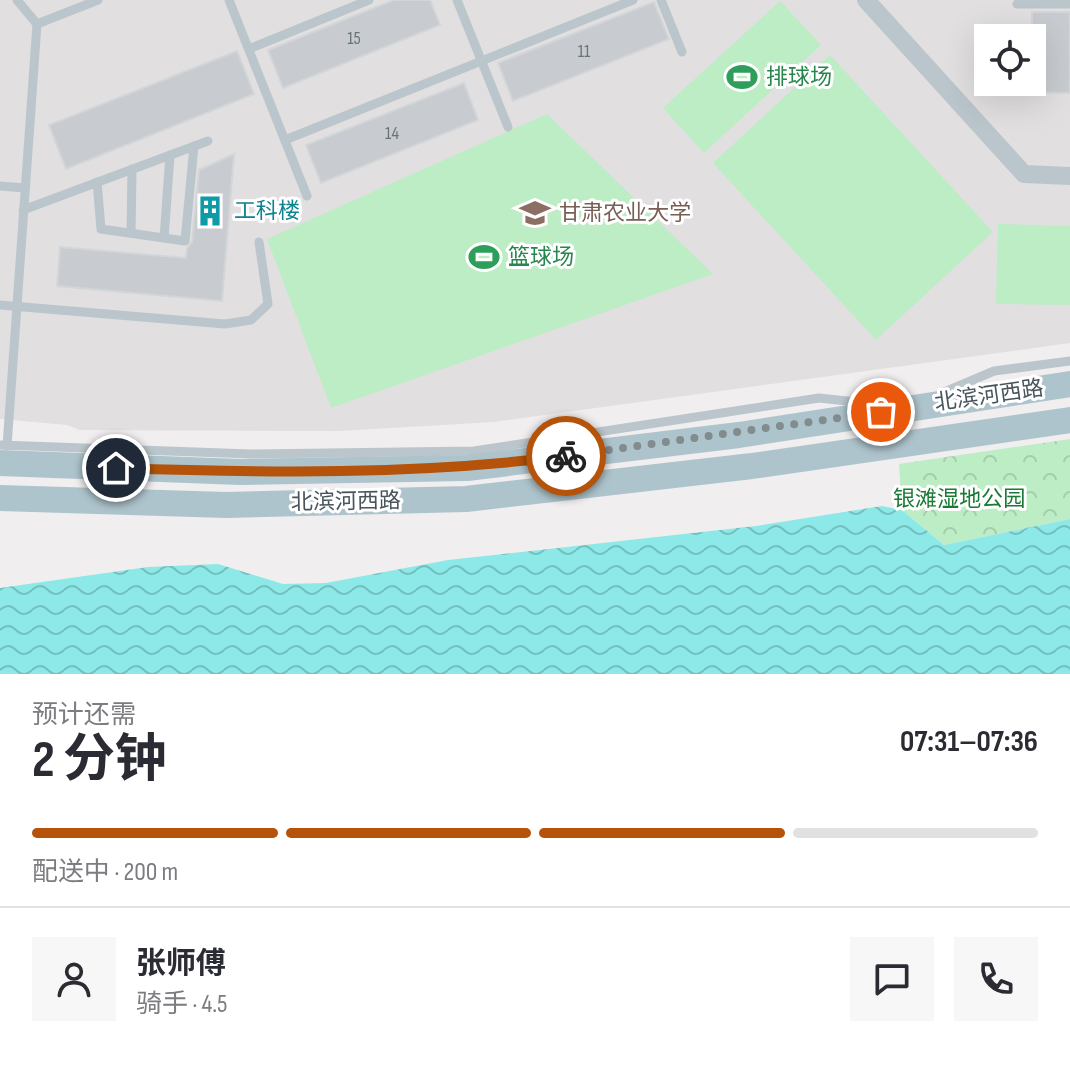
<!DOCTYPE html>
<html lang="zh">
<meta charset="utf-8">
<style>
:root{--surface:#fff;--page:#f7f7f7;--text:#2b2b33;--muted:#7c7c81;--line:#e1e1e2;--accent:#b45309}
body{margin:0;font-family:"Sofia Sans Condensed","Noto Sans SC",sans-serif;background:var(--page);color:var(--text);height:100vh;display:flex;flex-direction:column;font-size:30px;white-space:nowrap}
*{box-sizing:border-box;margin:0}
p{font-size:26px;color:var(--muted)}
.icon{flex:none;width:44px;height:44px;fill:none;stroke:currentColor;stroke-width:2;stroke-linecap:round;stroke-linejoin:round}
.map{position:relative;height:674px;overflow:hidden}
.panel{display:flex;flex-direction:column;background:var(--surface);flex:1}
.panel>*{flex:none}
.tools{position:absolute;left:974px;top:24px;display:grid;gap:16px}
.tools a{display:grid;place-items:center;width:72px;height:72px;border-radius:0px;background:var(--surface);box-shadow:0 8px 32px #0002;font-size:40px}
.pin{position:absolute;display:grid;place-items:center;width:68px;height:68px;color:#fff;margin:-34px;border:4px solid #fff;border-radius:50%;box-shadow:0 2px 8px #0007}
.courier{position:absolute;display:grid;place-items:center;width:80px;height:80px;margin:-40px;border:6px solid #b45309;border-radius:50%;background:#fff;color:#222;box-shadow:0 2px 10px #0007}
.headline em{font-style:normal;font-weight:700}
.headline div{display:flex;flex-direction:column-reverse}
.headline{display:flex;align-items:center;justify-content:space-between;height:136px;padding:0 32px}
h1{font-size:52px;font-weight:700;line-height:60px}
.bar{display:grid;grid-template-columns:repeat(4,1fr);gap:12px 8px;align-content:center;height:96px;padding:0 32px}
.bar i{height:10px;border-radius:6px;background:var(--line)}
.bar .on{background:var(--accent)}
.bar p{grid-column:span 4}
.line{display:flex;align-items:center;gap:20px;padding:0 32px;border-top:2px solid var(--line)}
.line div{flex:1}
.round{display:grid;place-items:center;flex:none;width:84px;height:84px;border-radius:0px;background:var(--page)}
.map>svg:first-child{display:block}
</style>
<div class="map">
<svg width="1070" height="674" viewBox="0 0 1070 674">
<defs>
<pattern id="park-crowns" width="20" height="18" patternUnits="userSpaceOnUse" patternTransform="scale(2)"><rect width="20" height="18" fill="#bdedc5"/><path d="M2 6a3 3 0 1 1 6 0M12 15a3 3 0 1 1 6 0" fill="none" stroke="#a4cdac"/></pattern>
<pattern id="water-waves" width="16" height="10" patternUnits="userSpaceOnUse" patternTransform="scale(2)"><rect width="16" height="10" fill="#8ce9e8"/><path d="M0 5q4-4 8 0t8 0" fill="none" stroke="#74c0bf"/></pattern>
</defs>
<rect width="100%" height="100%" fill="#f0eeee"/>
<!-- education -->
<path fill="#e1dfe0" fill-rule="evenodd" d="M0 0H1070V343L494 422 339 431 80 430 67 425 0 419ZM988 38H1032V82H988Z"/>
<!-- park -->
<polygon fill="url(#park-crowns)" points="1070,439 1070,519 944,545 902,510 899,464"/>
<!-- garden -->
<g fill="#bdedc5">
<polygon points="780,1 821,45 704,153 663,108"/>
<polygon points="830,55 993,232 876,340 713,163"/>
<polygon points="547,114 713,274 331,408 267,239"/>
<polygon points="998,224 1070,226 1070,305 996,304"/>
</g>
<!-- water -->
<polygon fill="url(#water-waves)" points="882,506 902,510 944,545 1070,519 1070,674 0,674 0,588 148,567 218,564 283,584 326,583 448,560 756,526"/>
<!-- building -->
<g fill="#c8ccd0" stroke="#d2d6d9" stroke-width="2">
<polygon points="394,0 430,0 440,25 283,88 268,50"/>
<polygon points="654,2 669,39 513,101 498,63"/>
<polygon points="1032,12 1070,12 1070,93 1032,92"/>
<polygon points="237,51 254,94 66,169 49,125"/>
<polygon points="464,83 478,120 321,183 306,145"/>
<polygon points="234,154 222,301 57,286 60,247 186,258 187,248 192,242 199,170"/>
</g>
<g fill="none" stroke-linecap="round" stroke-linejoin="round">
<!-- lane -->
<g stroke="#bac6cb" stroke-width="9">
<polyline points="229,0 307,196"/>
<polyline points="457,0 508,127"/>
<polyline points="661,0 682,52"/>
<polyline points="1017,4 1070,4"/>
<polyline points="37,24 98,0"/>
<polyline points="249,49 369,0"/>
<polyline points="285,140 633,0"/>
<polyline points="97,182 101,229 185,241 194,146"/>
<polyline points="0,186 25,188"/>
<polyline points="23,210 208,141"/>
<polyline points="131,233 132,169"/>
<polyline points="164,238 170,155"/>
<polyline points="0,305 225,324 251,320 268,304 259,242"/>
<polyline points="942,393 994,371 1070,361"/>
<polyline points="0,445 251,454 474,451 819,398 875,404"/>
<polyline points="7,446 37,24 17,0"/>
</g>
<!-- street -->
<polyline stroke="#bac6cb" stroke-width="18" points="866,0 1024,174 1070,176"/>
<!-- primary -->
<g stroke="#aec4cc" stroke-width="26">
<polyline points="0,463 241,472 467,468 739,435 1070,384"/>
<polyline points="0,498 226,505 466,499 752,466 1070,420"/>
</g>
</g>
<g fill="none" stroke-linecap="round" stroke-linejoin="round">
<!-- done -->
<polyline stroke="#828b8e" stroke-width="8" stroke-dasharray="0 14.4" points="566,456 881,412"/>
<!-- route -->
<path stroke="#b45309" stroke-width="10" d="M116 468C266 473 417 475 566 456"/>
</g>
<!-- icons -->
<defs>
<g id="stadium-bare" transform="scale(2.4)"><path d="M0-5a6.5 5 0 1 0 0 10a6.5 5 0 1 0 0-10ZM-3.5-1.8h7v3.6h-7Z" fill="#2e9e5b" stroke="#fff" stroke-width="2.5" paint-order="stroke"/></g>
<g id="building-bare" transform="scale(2.4)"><path d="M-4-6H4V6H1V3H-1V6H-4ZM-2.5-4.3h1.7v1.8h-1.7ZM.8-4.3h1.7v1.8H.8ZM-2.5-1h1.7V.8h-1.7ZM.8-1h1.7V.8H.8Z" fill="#0f9aa8" stroke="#fff" stroke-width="2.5" paint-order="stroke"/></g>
<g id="university-bare" transform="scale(2.4)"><path d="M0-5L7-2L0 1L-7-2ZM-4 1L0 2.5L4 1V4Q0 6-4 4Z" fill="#8d6e63" stroke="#fff" stroke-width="2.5" paint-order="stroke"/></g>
</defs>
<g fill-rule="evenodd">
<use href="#stadium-bare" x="742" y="77"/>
<use href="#building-bare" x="210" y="211"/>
<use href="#university-bare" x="535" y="213"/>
<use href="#stadium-bare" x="484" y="257"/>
</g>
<g text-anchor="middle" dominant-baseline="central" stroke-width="6" stroke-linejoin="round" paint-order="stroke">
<!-- number labels -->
<g font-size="18" fill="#677378">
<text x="354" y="38">15</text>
<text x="584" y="51">11</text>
<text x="392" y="133">14</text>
</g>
<!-- leisure labels -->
<g font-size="22" fill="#27864d" stroke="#fff" text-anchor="start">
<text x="766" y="77">排球场</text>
<text x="508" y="257">篮球场</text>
</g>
<!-- culture labels -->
<g font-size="22" fill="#0d838f" stroke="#fff" text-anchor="start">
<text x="234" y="211">工科楼</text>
</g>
<!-- education labels -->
<g font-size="22" fill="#785e54" stroke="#fff" text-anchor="start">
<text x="559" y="213">甘肃农业大学</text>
</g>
<!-- street labels -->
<g font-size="22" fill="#47555b" stroke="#fff">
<text transform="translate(989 396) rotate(-8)">北滨河西路</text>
<text transform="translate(346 502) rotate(-1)">北滨河西路</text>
</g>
<!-- park labels -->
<g font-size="22" fill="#1a7935" stroke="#fff">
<text x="959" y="499">银滩湿地公园</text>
</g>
</g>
</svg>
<div class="tools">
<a><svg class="icon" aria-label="locate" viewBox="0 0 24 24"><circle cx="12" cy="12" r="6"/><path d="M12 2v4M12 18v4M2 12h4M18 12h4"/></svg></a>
</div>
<div class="pin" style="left:881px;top:412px;background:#ea580c"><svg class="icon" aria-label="bag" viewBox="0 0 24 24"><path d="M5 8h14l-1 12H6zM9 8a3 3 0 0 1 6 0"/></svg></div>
<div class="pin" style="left:116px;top:468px;background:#1f2937"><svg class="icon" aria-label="home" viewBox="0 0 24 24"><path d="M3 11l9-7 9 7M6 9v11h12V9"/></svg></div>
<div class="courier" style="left:566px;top:456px"><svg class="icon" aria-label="bike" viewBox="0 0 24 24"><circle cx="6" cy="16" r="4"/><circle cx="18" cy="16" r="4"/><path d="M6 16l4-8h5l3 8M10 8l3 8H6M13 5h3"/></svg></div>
</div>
<section class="panel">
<div class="headline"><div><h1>2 分钟</h1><p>预计还需</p></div><em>07:31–07:36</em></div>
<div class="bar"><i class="on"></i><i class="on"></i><i class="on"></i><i></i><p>配送中 · 200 m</p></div>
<div class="line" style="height:144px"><a class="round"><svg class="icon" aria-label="person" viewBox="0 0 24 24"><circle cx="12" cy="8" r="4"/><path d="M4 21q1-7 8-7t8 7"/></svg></a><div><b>张师傅</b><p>骑手 · 4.5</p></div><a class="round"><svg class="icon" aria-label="chat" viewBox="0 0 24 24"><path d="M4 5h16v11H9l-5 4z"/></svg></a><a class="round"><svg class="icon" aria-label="phone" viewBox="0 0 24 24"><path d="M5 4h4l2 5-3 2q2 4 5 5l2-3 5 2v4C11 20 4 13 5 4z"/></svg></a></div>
</section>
